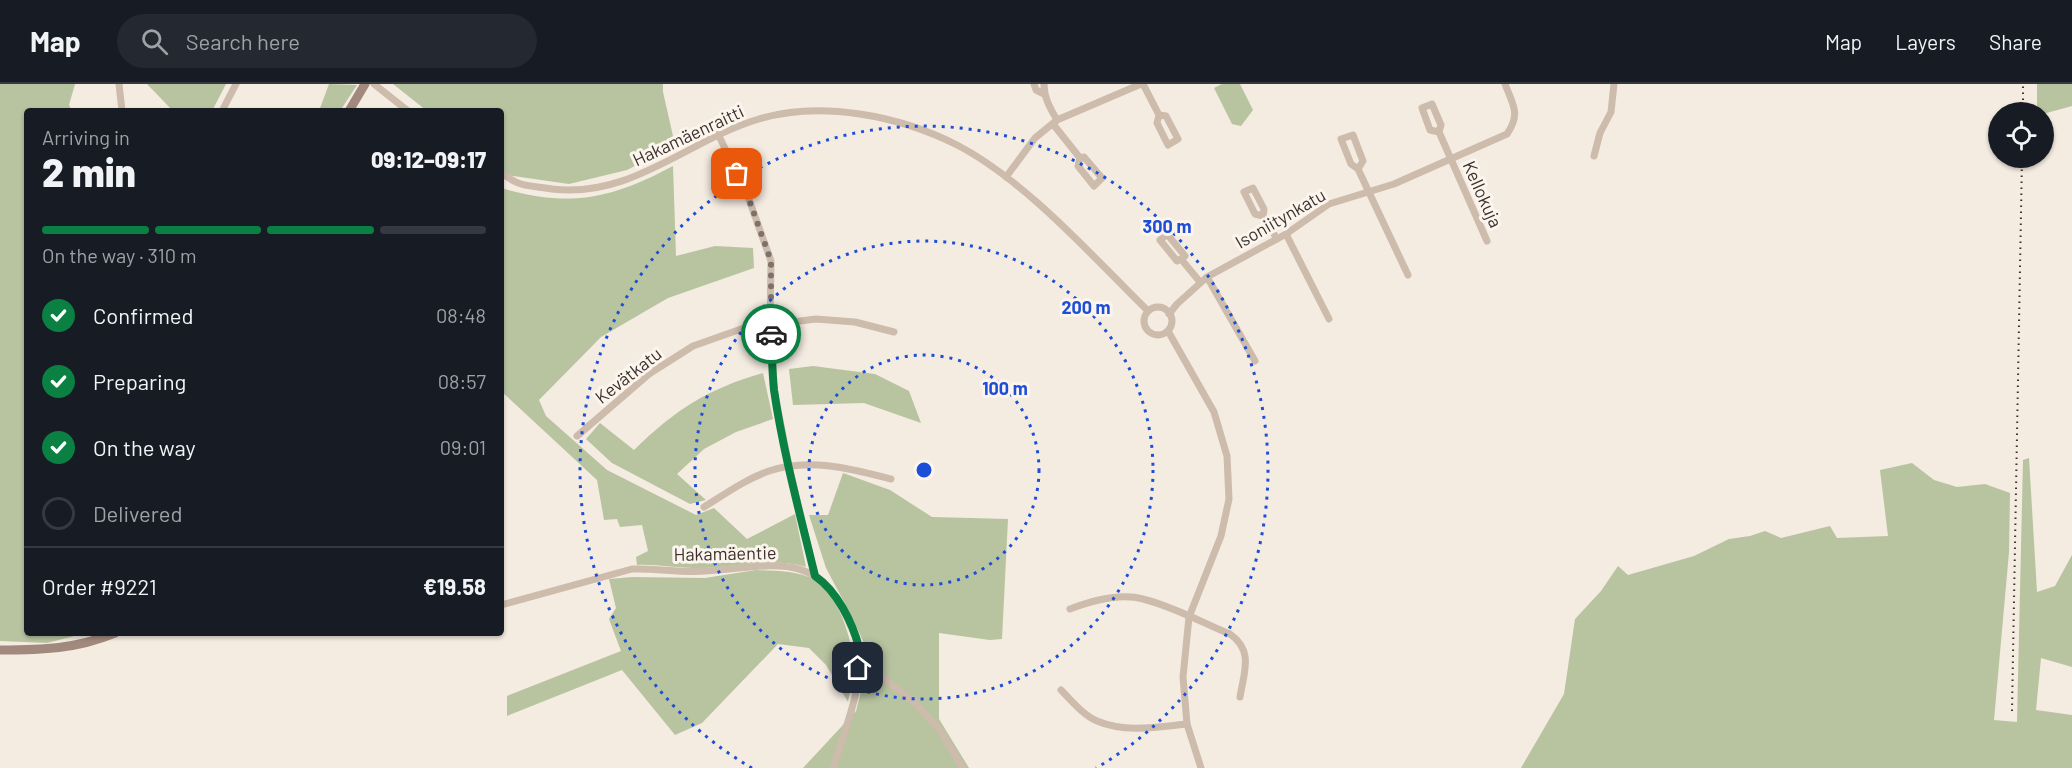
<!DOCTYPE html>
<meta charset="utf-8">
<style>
:root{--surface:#171b24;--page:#242831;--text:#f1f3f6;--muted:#9ea1a6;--line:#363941;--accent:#0b8043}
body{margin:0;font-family:Barlow,sans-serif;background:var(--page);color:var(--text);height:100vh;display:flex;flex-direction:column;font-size:22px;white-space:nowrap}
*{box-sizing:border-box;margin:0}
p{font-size:20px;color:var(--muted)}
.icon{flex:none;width:33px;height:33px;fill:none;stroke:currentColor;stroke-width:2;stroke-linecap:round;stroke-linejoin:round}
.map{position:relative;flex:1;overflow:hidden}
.sheet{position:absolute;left:24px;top:24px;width:480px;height:528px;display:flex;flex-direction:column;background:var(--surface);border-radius:6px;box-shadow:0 2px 4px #0004}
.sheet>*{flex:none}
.controls{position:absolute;left:1988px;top:18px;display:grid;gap:12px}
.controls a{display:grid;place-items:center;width:66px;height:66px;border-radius:50%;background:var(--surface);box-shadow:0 2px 4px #0004;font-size:30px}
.pin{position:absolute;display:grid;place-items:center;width:51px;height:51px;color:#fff;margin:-26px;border-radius:12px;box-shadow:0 3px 9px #0006}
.courier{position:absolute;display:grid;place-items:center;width:60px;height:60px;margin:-30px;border:4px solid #0b8043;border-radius:50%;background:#fff;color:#222;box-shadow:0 2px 8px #0007}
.head em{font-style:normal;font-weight:800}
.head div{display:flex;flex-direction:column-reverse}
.head{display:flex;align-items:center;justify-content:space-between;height:102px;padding:0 18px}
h1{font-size:39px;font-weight:800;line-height:45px}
.bar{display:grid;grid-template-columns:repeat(4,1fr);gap:9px 6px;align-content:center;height:72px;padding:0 18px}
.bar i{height:8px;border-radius:4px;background:var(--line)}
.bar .selected{background:var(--accent)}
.bar p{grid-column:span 4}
.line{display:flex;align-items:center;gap:15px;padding:0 18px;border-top:2px solid var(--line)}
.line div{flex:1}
ol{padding:0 18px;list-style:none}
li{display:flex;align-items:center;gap:18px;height:66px}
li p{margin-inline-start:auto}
li .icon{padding:6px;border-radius:50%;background:var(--accent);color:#fff;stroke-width:4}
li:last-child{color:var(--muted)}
li i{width:33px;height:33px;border:3px solid var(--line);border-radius:50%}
header{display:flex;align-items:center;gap:36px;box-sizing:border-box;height:84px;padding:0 30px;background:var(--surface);border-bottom:2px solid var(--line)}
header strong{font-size:28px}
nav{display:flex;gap:33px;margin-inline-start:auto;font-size:21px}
.search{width:420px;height:54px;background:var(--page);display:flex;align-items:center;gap:15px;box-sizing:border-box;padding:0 21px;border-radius:33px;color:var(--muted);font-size:22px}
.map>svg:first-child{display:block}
</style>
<header>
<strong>Map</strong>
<div class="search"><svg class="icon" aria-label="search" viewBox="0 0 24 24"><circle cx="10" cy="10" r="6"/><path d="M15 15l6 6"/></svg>Search here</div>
<nav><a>Map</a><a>Layers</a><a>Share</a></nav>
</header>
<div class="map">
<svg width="2072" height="684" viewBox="0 0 2072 684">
<rect width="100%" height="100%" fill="#f4ebe1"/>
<!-- green -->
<g fill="#b8c4a0">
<polygon points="0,0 75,0 69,21 72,27 27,27 27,549 86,549 47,559 0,557"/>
<polygon points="147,0 226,0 212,27 173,27"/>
<polygon points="329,0 357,1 340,27 319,27"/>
<polygon points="393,0 663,0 663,8 675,61 627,86 569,100 506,91 501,88 501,27 427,27"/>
<polygon points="1222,0 1240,0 1253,26 1241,42 1232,40 1214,4"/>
<polygon points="2037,0 2072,0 2072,22 2043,30 2037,28"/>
<path d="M673 82 676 172 715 162 753 164 754 184 668 214 601 253 539 316 546 332 607 386 696 431 714 424 747 455 795 430 806 483C772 473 737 483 703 484 681 485 659 480 637 481L636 473 648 467 642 441 620 443 617 435 604 436 597 396 501 307V104C570 124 611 115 673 82Z"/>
<polygon points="813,282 875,290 909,307 921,339 864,319 793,321 789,285"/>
<path d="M763 289 773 335 736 348 704 365 677 390 706 416 690 420 612 379 586 355 600 339 634 366C675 326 707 305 763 289Z"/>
<polygon points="2029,374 2037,508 2055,502 2072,471 2072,583 2041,574 2036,626 2072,631 2072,684 1521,684 1564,610 1575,535 1601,507 1618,482 1628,491 1694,472 1729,455 1750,452 1765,447 1781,454 1830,442 1837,454 1888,452 1880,386 1912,379 1934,396 1957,403 1985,400 2010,409 2009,468 1994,636 2017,638 2023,376"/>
<polygon points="843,389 890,406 932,433 1008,435 1002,555 990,556 939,549 939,635 969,684 803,684 856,627 870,573 854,537 826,484 809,431 828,431"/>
<path d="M756 486C775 487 797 486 815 496 839 511 852 555 854 582 855 593 850 607 848 618L826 581 809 564 778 560 702 639 675 651 622 586 507 632V612L621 567 609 535 616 524 609 495 632 493 705 494Z"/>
</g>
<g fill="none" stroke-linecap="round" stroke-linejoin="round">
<!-- street -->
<g stroke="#cdbbac" stroke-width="7">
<polyline points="119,0 122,27"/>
<polyline points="374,0 408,27"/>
<polyline points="1034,0 1036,6 1044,10"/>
<path d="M1044 0C1044 14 1050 24 1057 36"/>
<polyline points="1143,0 1159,31 1157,39 1168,61 1178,55 1166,32 1159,31"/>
<polyline points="222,27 236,0"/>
<polyline points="1053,40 1080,74 1084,73 1102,94 1094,102 1078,82 1080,74"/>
<polyline points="1439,48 1430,46 1422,24 1432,20 1441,41 1439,48 1487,157"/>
<polyline points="718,50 747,110 771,177 770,239 774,305 789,383 815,492"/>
<polyline points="1594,72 1600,49 1611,28 1614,0"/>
<polyline points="1358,85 1351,80 1341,55 1353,51 1363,77 1358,85 1408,191"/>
<path d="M501 89C507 93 514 98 521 100 531 103 543 103 552 105 631 115 688 56 759 35 821 16 900 32 957 61 1025 96 1093 173 1148 227"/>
<polyline points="1006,93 1035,54 1057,36 1141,0"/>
<polyline points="1263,132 1255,130 1244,108 1253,104 1264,125 1263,132 1277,155"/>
<polyline points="1286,150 1329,235"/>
<polyline points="1181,175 1177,177 1160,156 1167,150 1185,172 1181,175 1200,198"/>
<polyline points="1207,193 1255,277"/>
<circle cx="1158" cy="237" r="14"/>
<path d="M1169 230 1177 220 1207 193 1286 150 1329 120 1394 100 1507 50C1521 30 1513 21 1505 0"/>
<polyline points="1168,247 1214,328 1227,372 1229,415 1221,452 1189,533 1183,593 1187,640 1201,684"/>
<polyline points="577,352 649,290 693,262 744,244 816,235 855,238 894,248"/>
<path d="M704 423C725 410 746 395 769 387 809 373 852 385 891 395"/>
<path d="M501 521 632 485C656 484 681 489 705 487 766 484 817 463 847 534 851 544 859 557 860 568 862 606 844 647 833 684"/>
<path d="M1070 525C1091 517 1121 509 1143 515 1172 522 1203 539 1230 550 1254 567 1244 588 1240 613"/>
<polyline points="860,566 887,597 915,619 939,645 963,684"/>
<path d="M1061 606C1072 617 1083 631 1097 637 1125 649 1158 643 1187 640"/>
</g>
<!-- secondary -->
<g stroke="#a18a7d" stroke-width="9">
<polyline points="349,27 365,0"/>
<path d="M0 566C42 566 76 565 115 549"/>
</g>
<!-- rail -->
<g stroke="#3b302b" stroke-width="2" stroke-dasharray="1.5 4.5" stroke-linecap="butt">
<polyline points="2023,28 2023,0"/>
<polyline points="2012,627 2022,74"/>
</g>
</g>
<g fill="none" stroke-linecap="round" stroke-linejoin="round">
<!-- done -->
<polyline stroke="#7c716b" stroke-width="6" stroke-dasharray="0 10.8" points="737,90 747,110 771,177 771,250"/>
<!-- route -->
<path stroke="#0b8043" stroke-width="8" d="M771 250C772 268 772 287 774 306 783 368 800 430 815 492 837 507 853 539 859 564 861 570 859 577 858 584"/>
</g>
<!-- distance rings -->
<g fill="none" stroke="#1d4ed8" stroke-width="3" stroke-dasharray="3 6">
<circle cx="924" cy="386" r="115"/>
<circle cx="924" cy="386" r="229"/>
<path d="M752 684A344 344 0 1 1 1096 684"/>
</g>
<g text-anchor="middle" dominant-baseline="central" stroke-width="6" stroke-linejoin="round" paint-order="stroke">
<!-- street labels -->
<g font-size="18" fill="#3b302b" stroke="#fbf5ee">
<text transform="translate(688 51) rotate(-25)">Hakamäenraitti</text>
<text transform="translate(1483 110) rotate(66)">Kellokuja</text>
<text transform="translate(1280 134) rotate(-30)">Isoniitynkatu</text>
<text transform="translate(628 291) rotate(-38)">Kevätkatu</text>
<text transform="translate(725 469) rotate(-1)">Hakamäentie</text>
</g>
</g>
<circle cx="924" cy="386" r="9" fill="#1d4ed8" stroke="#fbf5ee" stroke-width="3"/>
<g font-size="18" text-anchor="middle" font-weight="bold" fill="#1d4ed8" stroke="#fbf5ee" stroke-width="6" stroke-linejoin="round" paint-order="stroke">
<text x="1167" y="149">300 m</text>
<text x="1086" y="230">200 m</text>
<text x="1005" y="311">100 m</text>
</g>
</svg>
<div class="controls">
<a><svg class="icon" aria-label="locate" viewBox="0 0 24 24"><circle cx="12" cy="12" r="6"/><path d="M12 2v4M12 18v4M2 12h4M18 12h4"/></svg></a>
</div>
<div class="pin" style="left:737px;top:90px;background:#ea580c"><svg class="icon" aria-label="bag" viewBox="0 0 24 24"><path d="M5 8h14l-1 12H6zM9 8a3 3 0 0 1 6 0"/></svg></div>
<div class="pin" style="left:858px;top:584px;background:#1f2937"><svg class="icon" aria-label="home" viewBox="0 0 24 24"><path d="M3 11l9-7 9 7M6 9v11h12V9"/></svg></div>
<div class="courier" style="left:771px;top:250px"><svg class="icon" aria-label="car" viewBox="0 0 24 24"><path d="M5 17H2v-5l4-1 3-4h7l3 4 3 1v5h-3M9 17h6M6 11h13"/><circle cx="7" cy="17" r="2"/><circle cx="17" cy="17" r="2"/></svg></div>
<section class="sheet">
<div class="head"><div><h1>2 min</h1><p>Arriving in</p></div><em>09:12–09:17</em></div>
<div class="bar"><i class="selected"></i><i class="selected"></i><i class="selected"></i><i></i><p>On the way · 310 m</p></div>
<ol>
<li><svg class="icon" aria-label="check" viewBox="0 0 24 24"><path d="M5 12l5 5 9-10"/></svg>Confirmed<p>08:48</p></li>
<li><svg class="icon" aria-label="check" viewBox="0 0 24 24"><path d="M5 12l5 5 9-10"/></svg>Preparing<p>08:57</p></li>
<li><svg class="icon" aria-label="check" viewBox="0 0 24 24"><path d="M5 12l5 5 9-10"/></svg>On the way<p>09:01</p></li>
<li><i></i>Delivered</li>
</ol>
<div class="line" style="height:78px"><div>Order #9221</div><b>€19.58</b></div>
</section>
</div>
